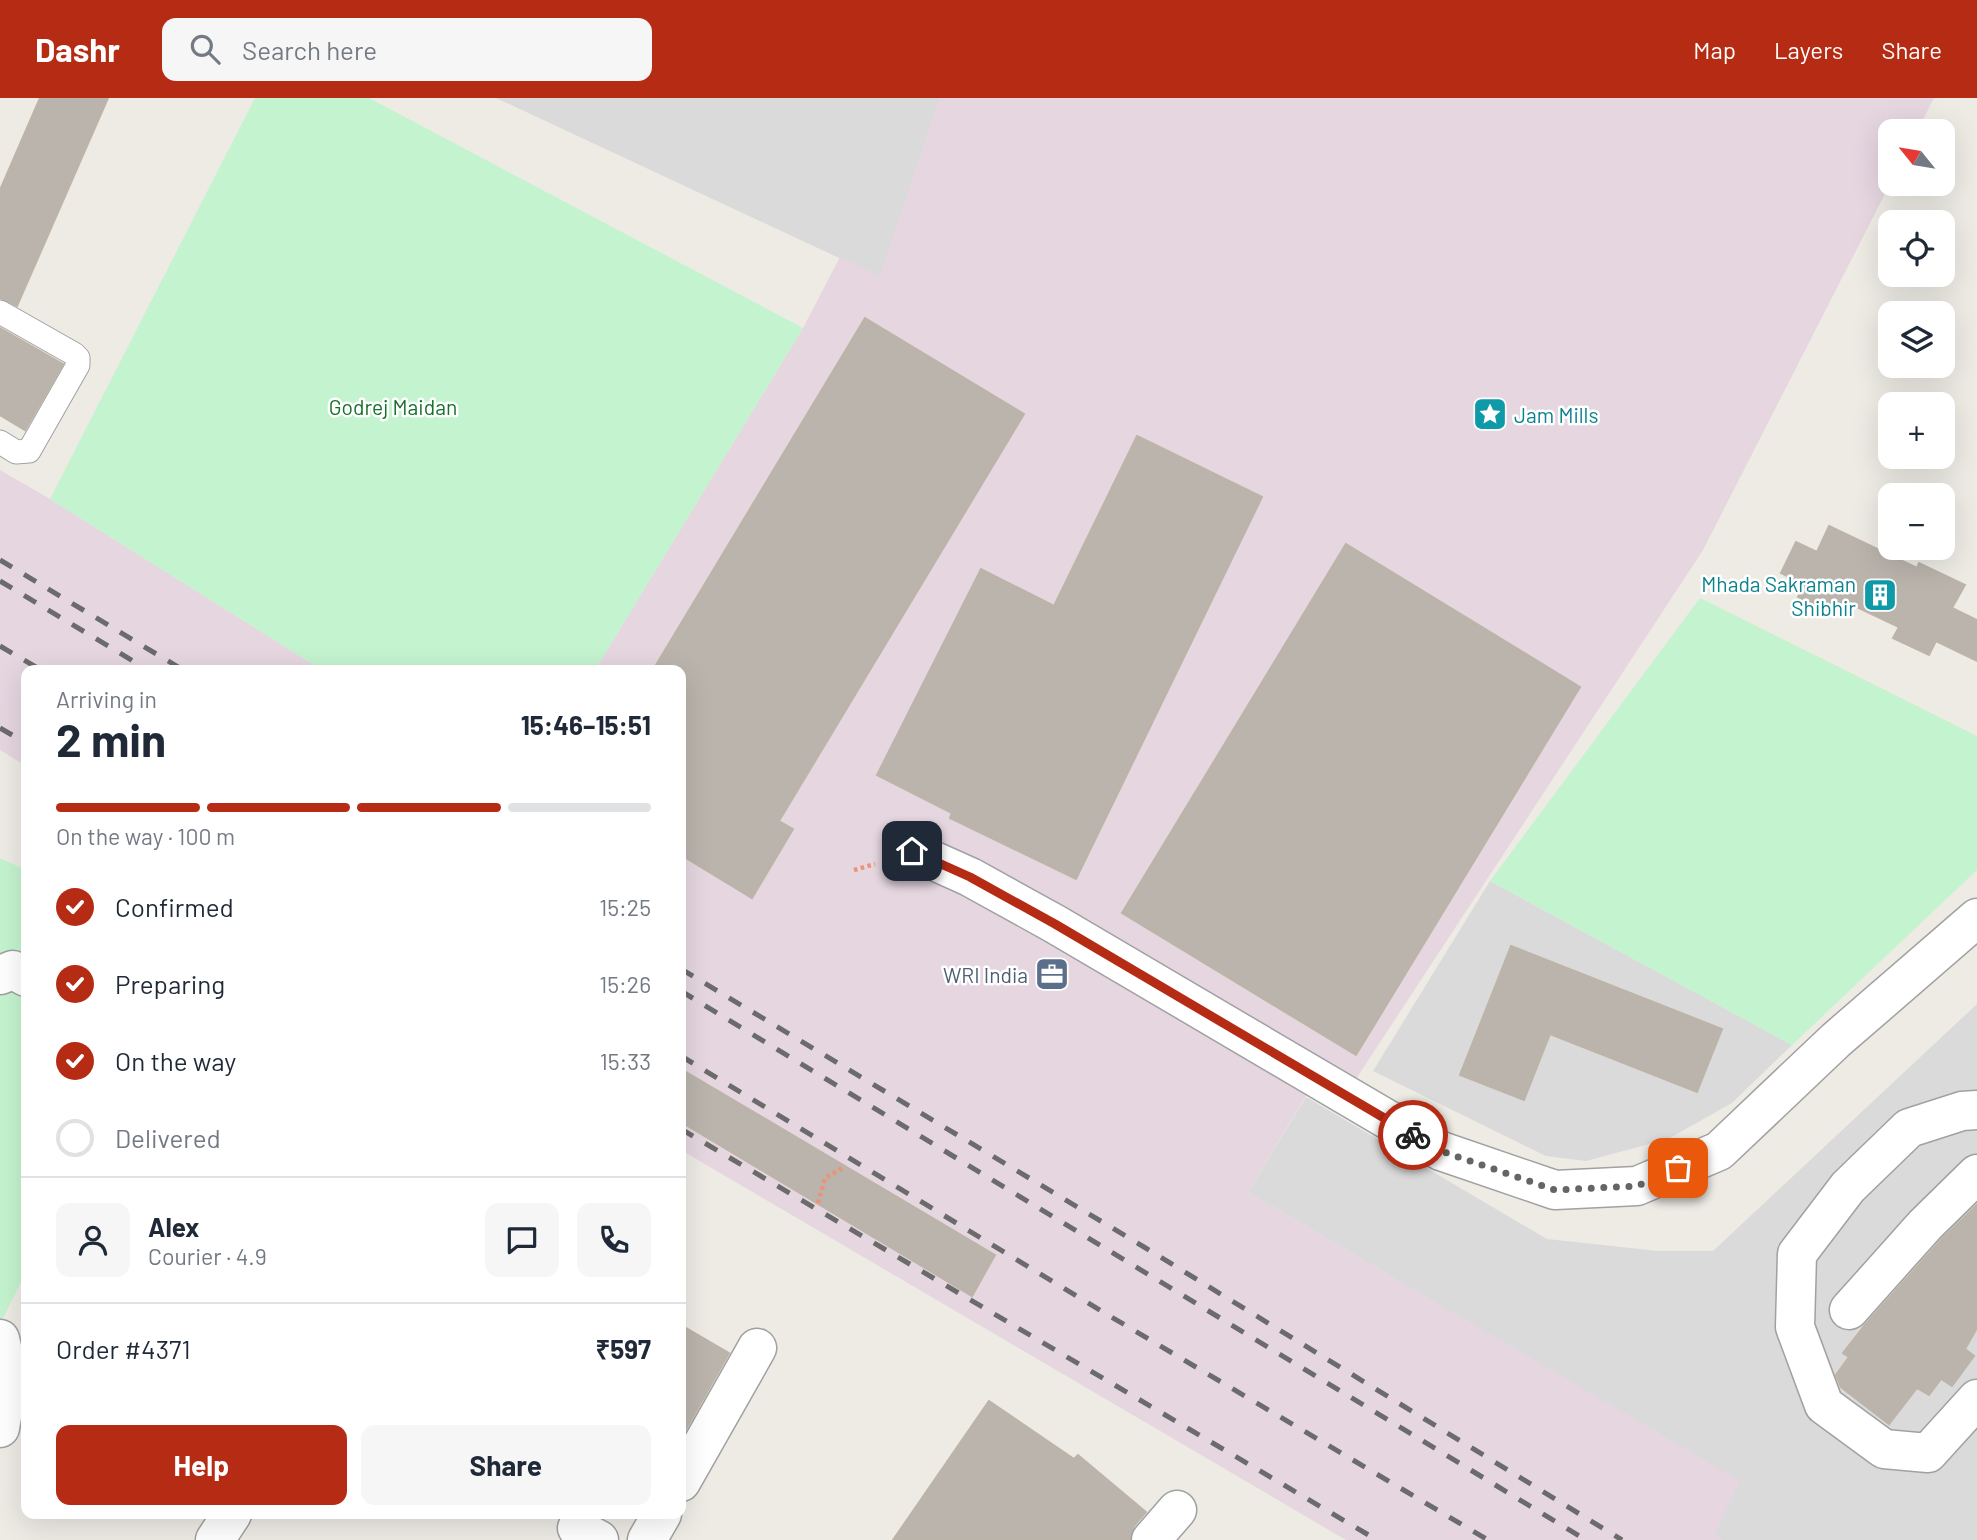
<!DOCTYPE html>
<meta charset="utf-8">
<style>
:root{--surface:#fff;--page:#f6f6f7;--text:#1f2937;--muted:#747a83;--line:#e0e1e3;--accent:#b62b13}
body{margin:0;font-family:Barlow,sans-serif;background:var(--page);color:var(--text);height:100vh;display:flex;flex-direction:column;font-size:26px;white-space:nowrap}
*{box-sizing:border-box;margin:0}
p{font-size:23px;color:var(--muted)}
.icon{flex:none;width:38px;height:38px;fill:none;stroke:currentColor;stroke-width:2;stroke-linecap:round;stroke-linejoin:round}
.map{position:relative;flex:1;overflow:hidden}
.side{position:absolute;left:21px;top:567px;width:665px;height:854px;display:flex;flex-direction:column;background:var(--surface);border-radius:14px;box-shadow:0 7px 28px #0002}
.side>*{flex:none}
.needle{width:46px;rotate:300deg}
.tools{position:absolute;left:1878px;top:21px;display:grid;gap:14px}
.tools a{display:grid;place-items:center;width:77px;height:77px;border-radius:14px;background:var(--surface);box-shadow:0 7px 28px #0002;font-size:35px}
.pin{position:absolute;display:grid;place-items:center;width:60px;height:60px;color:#fff;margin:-30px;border-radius:14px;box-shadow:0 4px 10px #0006}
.courier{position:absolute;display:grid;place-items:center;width:70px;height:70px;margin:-35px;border:5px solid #b62b13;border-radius:50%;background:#fff;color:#222;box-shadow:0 2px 9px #0007}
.overview em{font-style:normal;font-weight:700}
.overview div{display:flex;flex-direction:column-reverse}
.overview{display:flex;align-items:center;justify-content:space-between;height:119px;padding:0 35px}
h1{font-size:46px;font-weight:700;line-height:52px}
.bar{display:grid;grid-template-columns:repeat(4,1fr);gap:10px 7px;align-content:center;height:84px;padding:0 35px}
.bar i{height:9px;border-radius:5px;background:var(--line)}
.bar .selected{background:var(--accent)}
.bar p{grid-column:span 4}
.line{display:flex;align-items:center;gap:18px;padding:0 35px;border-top:2px solid var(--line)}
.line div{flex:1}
.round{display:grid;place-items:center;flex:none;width:74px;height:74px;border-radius:14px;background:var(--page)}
ol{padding:0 35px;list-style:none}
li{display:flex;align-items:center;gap:21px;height:77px}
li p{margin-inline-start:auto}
li .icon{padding:7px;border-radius:50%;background:var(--accent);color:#fff;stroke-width:4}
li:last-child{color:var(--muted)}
li i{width:38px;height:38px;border:4px solid var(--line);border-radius:50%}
.action{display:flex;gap:14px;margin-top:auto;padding:14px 35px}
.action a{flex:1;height:80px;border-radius:14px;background:var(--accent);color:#fff;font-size:28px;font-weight:700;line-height:80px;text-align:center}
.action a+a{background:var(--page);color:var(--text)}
header{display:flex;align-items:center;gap:42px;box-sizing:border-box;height:98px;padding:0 35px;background:var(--accent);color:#fff}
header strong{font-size:33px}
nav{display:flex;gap:38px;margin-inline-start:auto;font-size:24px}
.search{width:490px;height:63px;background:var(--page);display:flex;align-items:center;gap:18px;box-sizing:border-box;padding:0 24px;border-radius:14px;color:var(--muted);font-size:26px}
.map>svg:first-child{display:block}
</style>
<header>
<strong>Dashr</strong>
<div class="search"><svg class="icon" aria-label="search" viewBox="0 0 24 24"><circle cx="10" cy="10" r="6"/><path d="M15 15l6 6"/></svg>Search here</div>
<nav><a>Map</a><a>Layers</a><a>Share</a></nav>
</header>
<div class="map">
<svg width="1977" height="1442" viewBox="0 0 1977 1442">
<rect width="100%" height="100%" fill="#edebe4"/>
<!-- residential -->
<g fill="#dbdada">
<polygon points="496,0 940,0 880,179"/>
<polygon points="1490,783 1792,947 1732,1005 1668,1041 1586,1063 1546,1058 1373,973"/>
<polygon points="1977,906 1977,1442 1722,1442 1714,1437 1739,1383 1248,1094 1306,999 1547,1141 1658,1153 1713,1153"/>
</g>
<!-- industrial -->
<g fill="#e5d6e0">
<polygon points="940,0 1934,0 1917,33 1890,33 1890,86 1703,452 1352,987 1324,968 1248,1094 1740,1383 1714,1437 1722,1442 1346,1442 681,1052 681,572 595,572 803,230 840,159 880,178"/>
<polygon points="0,372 50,401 322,572 26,572 26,668 0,652"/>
</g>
<!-- park -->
<g fill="#c4f3cf">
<polygon points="255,0 369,0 803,230 595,572 322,572 50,401"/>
<polygon points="1700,500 1977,638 1977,772 1792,947 1490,783"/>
<polygon points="0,760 26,772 26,1174 0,1226"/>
</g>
<!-- building -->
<g fill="#bab4ad" stroke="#bdb4a8" stroke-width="2">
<polygon points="40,0 108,0 17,208 0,200 0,92"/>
<polygon points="865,220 1024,316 779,723 793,731 752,800 681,757 681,572 653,572"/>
<polygon points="0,230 63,266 25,332 0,317"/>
<polygon points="1137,338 1262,399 1076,781 950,720 952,715 877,677 981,471 1054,508"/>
<polygon points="1829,428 1917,470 1919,465 1965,487 1952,510 1977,522 1977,563 1936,543 1929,557 1893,540 1899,529 1842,502 1835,517 1798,499 1804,486 1781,475 1796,444 1817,454"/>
<polygon points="1346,446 1580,589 1356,957 1122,815"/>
<polygon points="1511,848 1722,931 1697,994 1550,936 1524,1002 1460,977"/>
<polygon points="681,971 995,1157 972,1198 681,1024"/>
<polygon points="1977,1107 1977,1230 1965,1251 1974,1258 1952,1288 1941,1281 1929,1297 1917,1290 1889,1326 1841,1289 1836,1277 1849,1259 1843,1255 1865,1227 1941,1142"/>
<polygon points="681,1227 729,1255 681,1340"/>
<polygon points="989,1303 1074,1361 1078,1357 1146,1414 1134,1428 1130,1442 893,1442"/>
</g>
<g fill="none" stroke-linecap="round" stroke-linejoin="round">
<!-- service casing -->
<g stroke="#a1a1a1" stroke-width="25">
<polyline id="service" points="0,214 74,256 78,260 78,267 29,353 16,354 0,344"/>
</g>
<!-- minor casing -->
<g stroke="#a1a1a1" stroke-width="41">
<g id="minor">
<polyline points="912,753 970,779 1055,826 1441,1053 1555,1092 1637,1088 1719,1053 1836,942 1977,820"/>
<polyline points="0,877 13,872 26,879"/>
<polyline points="1977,1012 1962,1013 1909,1030 1848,1089 1797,1156 1795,1229 1824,1307 1884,1351 1928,1355 1977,1301"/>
<polyline points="1849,1212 1925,1127 1977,1076"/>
<polyline points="0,1241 9,1279 0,1330"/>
<polyline points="681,1384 757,1250"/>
<polyline points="577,1430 599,1442"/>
<polyline points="215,1442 232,1416"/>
<polyline points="647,1442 662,1416"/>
<polyline points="1151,1442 1177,1412"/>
</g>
</g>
<!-- path -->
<g stroke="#ec9376" stroke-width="4.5" stroke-dasharray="3.5 3.5" stroke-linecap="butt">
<polyline points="854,772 875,766"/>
<polyline points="818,1105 825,1080 844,1069"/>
</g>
<!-- service -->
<use href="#service" stroke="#fff" stroke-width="23"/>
<!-- minor -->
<use href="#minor" stroke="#fff" stroke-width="38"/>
<!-- rail -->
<g stroke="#6b6b6b" stroke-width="5" stroke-dasharray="14 14" stroke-linecap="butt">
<polyline points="0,462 183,572"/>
<polyline points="0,483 148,572"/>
<polyline points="0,548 41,572"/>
<polyline points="0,630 26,645"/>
<polyline points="681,871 1144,1149 1622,1442"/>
<polyline points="681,893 1586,1442"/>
<polyline points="681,958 1103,1214 1488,1442"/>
<polyline points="681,1031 1377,1442"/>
</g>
</g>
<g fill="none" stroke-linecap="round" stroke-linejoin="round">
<!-- done -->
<polyline stroke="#666563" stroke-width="7" stroke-dasharray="0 12.6" points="1413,1037 1441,1053 1555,1092 1637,1088 1678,1070"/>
<!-- route -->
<polyline stroke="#b62b13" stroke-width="9" points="912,753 970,779 1055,826 1413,1037"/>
</g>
<!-- icons -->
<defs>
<g id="sight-square" transform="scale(1.75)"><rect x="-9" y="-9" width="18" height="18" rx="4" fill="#0f9aa8" stroke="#fff"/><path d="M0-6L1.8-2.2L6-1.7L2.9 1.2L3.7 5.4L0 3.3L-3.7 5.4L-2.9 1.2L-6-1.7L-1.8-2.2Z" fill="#fff"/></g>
<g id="building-square" transform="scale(1.75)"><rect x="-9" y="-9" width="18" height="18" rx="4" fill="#0f9aa8" stroke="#fff"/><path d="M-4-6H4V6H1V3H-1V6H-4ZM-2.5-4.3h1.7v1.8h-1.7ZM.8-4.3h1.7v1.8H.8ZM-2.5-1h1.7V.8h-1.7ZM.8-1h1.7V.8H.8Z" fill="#fff"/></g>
<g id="office-square" transform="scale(1.75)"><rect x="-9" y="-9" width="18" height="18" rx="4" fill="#5c6f8a" stroke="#fff"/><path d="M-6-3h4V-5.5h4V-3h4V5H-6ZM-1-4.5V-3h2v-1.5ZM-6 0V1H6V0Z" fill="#fff"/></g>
</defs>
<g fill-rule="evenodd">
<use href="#sight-square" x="1490" y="316"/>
<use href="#building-square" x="1880" y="497"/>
<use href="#office-square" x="1052" y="876"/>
</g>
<g text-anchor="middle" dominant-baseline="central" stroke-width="5" stroke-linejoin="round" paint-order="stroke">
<!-- park labels -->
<g font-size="21" fill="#16702a" stroke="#fff">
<text x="393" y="308">Godrej Maidan</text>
</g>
<!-- culture labels -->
<g font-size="21" fill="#0d838f" stroke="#fff" text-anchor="start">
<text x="1514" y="316">Jam Mills</text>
<text x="1856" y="485" text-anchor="end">Mhada Sakraman<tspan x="1856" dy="24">Shibhir</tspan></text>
</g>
<!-- service labels -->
<g font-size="21" fill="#4e5e75" stroke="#fff" text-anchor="end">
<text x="1028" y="876">WRI India</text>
</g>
</g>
</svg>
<div class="tools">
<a><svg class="needle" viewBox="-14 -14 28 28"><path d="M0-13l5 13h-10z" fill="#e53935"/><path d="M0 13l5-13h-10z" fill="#747a83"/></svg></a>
<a><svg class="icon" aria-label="locate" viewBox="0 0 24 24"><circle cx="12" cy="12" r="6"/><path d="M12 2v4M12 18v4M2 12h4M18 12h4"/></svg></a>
<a><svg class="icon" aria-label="layers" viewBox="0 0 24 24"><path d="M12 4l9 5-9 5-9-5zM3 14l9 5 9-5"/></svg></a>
<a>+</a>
<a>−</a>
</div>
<div class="pin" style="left:1678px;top:1070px;background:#ea580c"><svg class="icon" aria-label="bag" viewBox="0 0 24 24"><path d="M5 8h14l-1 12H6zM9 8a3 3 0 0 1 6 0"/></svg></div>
<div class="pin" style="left:912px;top:753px;background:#1f2937"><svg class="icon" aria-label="home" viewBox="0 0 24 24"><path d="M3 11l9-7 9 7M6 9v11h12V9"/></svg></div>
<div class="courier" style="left:1413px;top:1037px"><svg class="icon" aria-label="bike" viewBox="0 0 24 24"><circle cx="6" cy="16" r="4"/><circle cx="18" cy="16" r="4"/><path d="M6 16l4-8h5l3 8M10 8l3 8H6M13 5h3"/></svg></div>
<section class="side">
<div class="overview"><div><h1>2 min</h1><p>Arriving in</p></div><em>15:46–15:51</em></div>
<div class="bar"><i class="selected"></i><i class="selected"></i><i class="selected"></i><i></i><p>On the way · 100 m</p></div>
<ol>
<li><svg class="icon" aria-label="check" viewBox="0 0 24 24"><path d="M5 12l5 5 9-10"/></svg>Confirmed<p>15:25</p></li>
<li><svg class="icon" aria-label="check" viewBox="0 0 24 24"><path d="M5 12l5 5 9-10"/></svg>Preparing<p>15:26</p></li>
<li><svg class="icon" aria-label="check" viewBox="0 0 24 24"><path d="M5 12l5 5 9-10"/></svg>On the way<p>15:33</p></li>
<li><i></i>Delivered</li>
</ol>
<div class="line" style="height:126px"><a class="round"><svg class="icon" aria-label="person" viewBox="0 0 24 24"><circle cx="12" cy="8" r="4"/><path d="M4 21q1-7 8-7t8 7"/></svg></a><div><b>Alex</b><p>Courier · 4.9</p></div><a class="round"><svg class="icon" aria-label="chat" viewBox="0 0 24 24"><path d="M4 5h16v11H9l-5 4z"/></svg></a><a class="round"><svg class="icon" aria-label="phone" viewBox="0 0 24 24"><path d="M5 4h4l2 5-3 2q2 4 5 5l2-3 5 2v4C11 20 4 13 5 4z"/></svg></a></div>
<div class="line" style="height:91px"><div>Order #4371</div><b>₹597</b></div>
<div class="action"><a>Help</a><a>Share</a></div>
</section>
</div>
